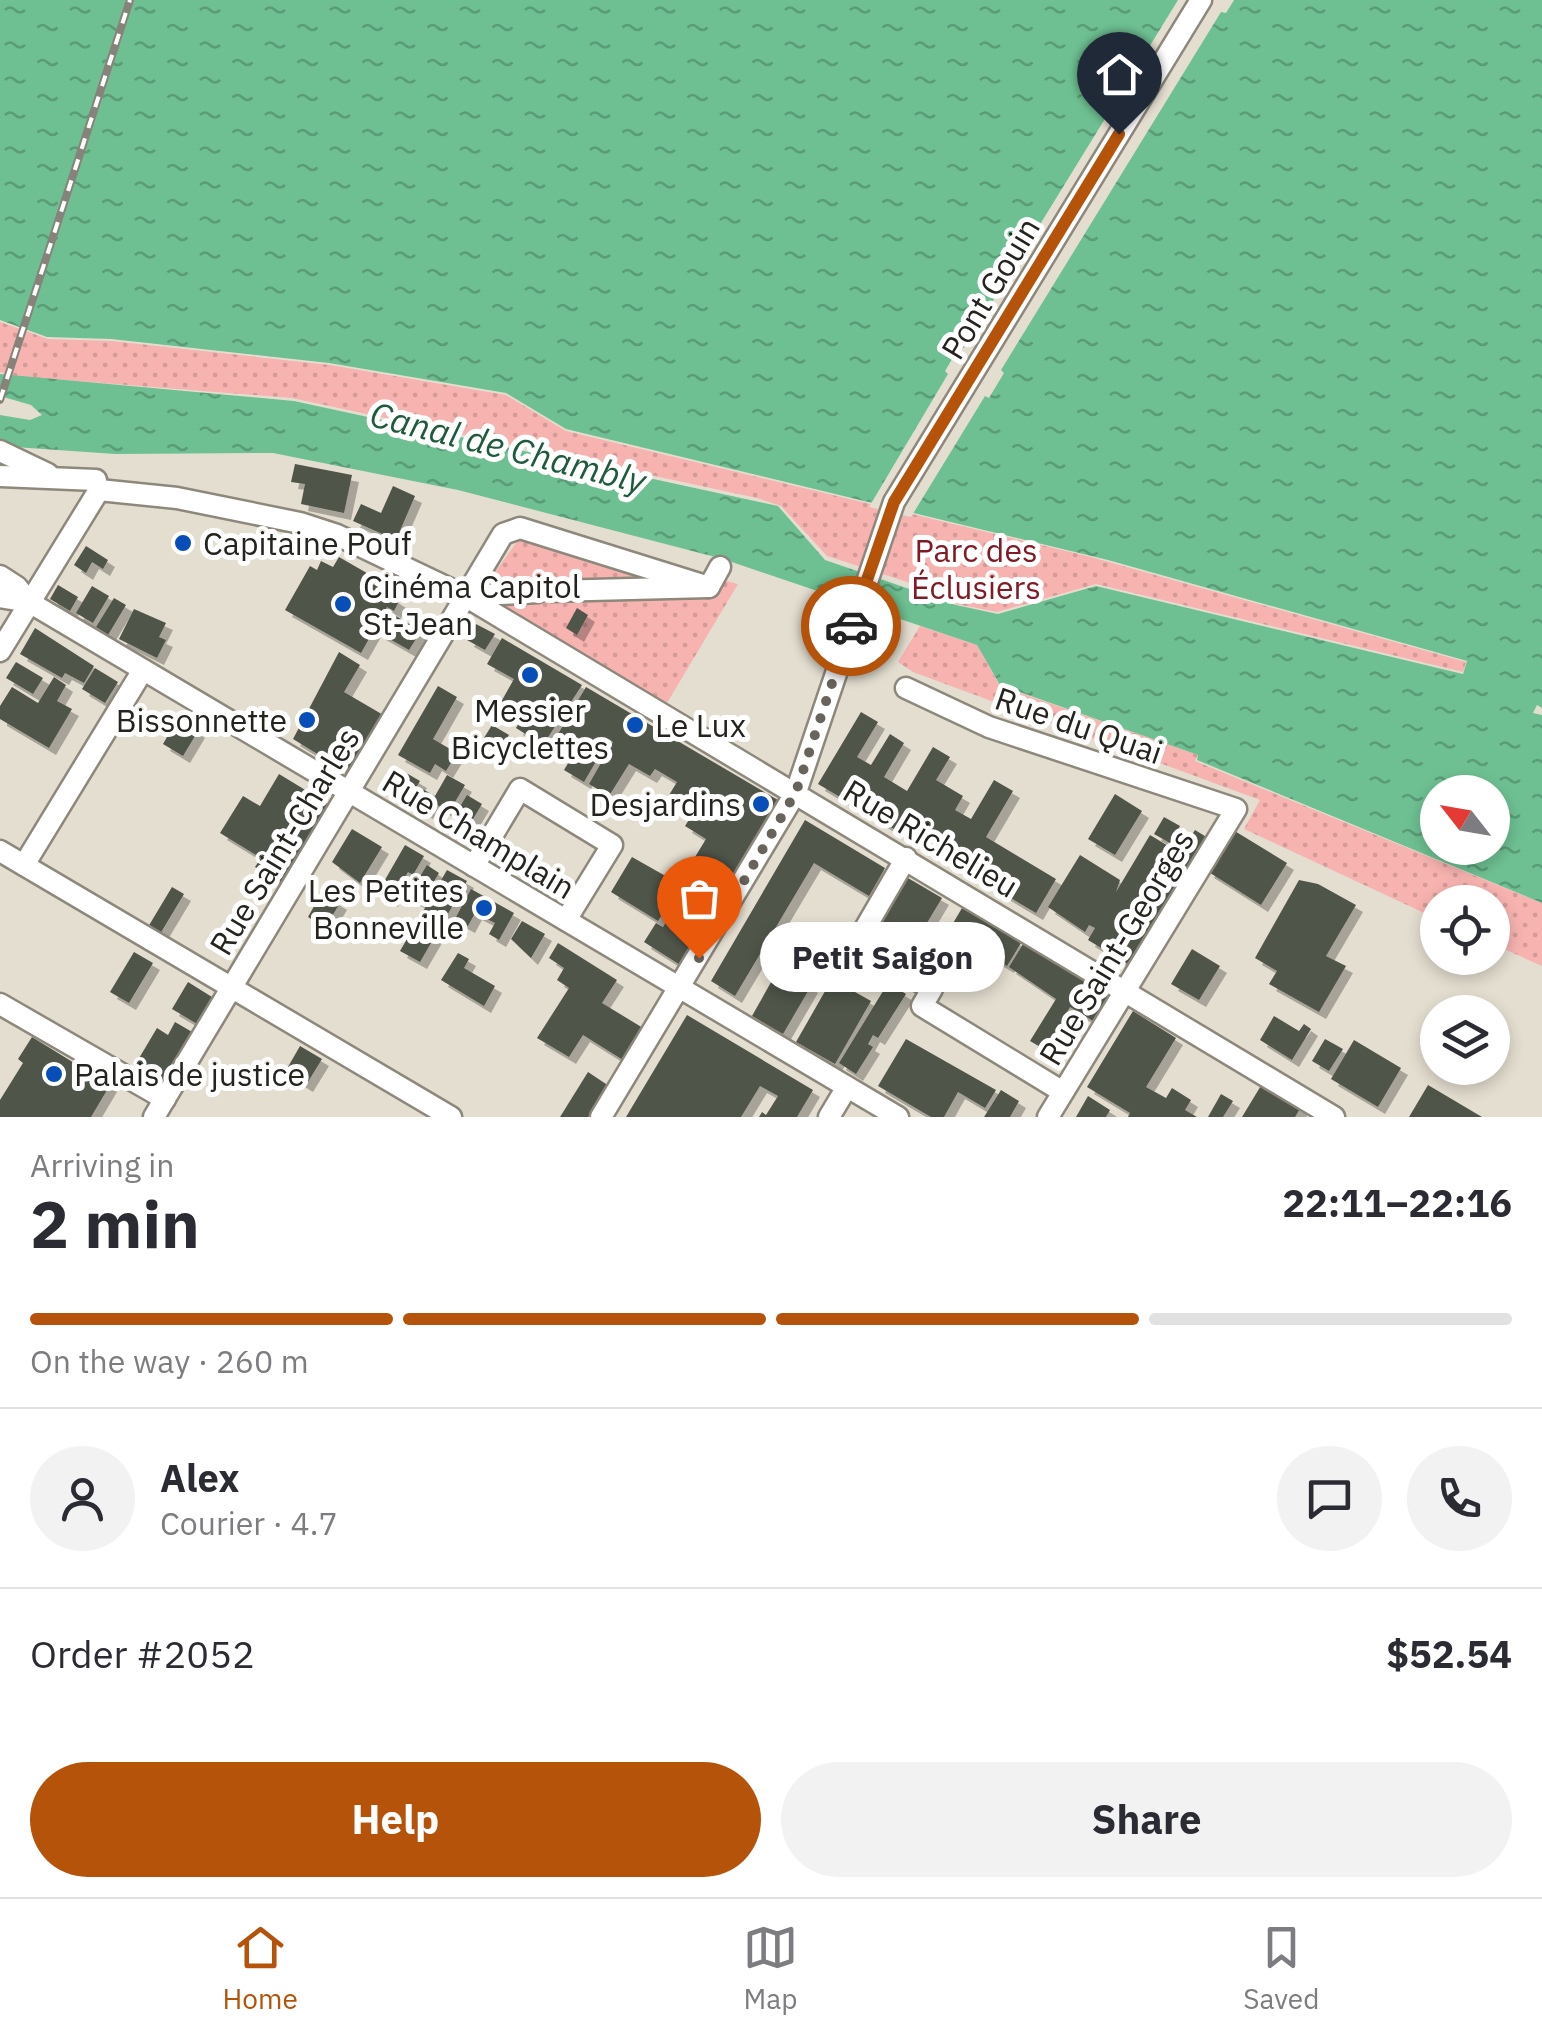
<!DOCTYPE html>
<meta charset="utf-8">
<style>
:root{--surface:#fff;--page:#f2f2f3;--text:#2b2b33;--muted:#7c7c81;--line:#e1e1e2;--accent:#b45309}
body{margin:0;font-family:"IBM Plex Sans",sans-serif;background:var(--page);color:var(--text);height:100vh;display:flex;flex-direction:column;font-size:38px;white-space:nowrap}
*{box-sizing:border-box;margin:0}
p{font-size:32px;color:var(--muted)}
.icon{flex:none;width:55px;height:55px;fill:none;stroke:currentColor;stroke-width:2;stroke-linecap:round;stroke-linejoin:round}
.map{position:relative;height:1117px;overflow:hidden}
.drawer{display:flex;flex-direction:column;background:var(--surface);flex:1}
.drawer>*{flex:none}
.needle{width:65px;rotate:301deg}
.tools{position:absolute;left:1420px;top:775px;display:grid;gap:20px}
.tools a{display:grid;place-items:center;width:90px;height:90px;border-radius:50%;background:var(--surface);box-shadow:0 5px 15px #0003;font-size:50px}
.pin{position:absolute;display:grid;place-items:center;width:85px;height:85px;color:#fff;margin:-102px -42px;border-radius:50% 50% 50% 0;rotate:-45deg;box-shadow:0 0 10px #0007}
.pin .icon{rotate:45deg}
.courier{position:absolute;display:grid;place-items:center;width:100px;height:100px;margin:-50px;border:8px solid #b45309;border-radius:50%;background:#fff;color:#222;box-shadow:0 2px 12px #0007}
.bubble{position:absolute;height:70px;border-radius:35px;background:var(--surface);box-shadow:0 5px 15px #0003;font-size:32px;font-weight:700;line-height:70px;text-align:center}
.headline em{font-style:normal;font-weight:700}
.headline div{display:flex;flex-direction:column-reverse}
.headline{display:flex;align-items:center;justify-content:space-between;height:170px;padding:0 30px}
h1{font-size:65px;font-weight:700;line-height:75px}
.bar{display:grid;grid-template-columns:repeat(4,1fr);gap:15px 10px;align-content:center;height:120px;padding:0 30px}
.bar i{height:12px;border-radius:8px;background:var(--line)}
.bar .on{background:var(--accent)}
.bar p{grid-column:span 4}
.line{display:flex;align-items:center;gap:25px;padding:0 30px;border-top:2px solid var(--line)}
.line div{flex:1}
.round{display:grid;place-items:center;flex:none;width:105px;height:105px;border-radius:52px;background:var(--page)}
.button{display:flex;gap:20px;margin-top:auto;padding:20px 30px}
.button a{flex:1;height:115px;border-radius:60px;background:var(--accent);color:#fff;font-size:40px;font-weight:700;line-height:115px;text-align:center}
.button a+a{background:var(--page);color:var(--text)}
.dock{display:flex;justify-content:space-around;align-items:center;height:140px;border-top:2px solid var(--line);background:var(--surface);font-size:28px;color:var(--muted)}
.dock a{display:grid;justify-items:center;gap:5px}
.dock .on{color:var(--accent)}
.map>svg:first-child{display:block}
</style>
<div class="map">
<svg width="1542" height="1117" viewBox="0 0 1542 1117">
<defs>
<pattern id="grass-dots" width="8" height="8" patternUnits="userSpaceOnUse" patternTransform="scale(2.5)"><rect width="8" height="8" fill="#f7b3b0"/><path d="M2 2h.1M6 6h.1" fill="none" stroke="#d49a97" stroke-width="1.8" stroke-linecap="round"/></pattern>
<pattern id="water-ripples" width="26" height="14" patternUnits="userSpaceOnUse" patternTransform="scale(2.5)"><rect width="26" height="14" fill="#6ec092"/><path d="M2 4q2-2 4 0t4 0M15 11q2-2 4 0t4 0" fill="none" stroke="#5a9c77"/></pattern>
<filter id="shadow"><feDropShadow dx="7" dy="7" stdDeviation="0" flood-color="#0004"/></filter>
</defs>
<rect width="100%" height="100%" fill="#e4ded0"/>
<!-- grass -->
<g fill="url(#grass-dots)">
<polygon points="0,322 48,339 112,341 330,365 506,395 566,431 1091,557 1466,662 1463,672 1096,584 997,612 956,604 938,592 827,556 781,506 757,498 292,398 14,376 0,372"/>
<polygon points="537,530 738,584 667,703 479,595 523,533"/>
<polygon points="920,626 977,645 1000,686 1198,755 1195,761 1542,903 1542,966 1493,944 1492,902 1438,902 1437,919 1244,829 1260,800 913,672 898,662"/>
</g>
<!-- water -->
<path fill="url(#water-ripples)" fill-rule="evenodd" d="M0 0H1542V708L1537 705 1533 713 1542 715V903L1197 760 1198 755 1000 685 977 645 723 559 458 490 273 453 115 454 0 446V415L30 420 42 415 31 405 0 396V374L294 401 778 506 825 560 956 605 998 614 1096 586 1463 674 1467 661 1108 560 566 429 506 393 329 363 111 339 47 337 0 320ZM1438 792H1492V848H1438Z"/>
<!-- pier -->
<polygon fill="#e4ded0" points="1178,0 1234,0 1226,13 1221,12 1001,370 1004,373 989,398 985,396 911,517 869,507 948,374 945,371 960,346 964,348"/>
<!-- building -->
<g fill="#505449" filter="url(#shadow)">
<polygon points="295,464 352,475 344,513 301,504 305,484 291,482"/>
<polygon points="393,486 415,496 396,540 353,521 361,504 381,513"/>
<polygon points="86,546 108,560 103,569 92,562 86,573 74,565"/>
<polygon points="339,557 372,576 368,583 390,590 388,594 399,601 394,611 387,607 361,653 285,610 310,566 317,570 321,561 333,567"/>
<polygon points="58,585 78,597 70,611 50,599"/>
<polygon points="92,586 109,596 93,623 76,613"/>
<polygon points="114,598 126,605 108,635 96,627"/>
<polygon points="577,608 588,615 577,635 566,628"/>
<polygon points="134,609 166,623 159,637 166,640 157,658 119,639"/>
<polygon points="391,613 421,631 409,650 379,633"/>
<polygon points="476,624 495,634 485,650 467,640"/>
<polygon points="35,628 94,666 84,683 65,673 62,678 20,654"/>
<polygon points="502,638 582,685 543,745 516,728 523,716 501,702 514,679 487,664"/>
<polygon points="339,652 360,665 344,692 385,716 350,774 293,739"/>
<polygon points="16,662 43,678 33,694 6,678"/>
<polygon points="95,668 118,682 105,703 82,689"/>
<polygon points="54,677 66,685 57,701 72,709 49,748 0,719 0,706 12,687 38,703"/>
<polygon points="438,686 457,697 433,739 457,753 446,771 435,764 430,773 398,755"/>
<polygon points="586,687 783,803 736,882 695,857 706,839 685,826 692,815 666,800 677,782 655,769 650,776 629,764 609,796 589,784 613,742 609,739 584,782 564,770 570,760 554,749 555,739"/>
<polygon points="861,712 878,722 857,757 871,765 890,734 904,743 884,777 907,791 933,747 950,757 936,780 963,796 955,810 971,819 994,780 1013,791 986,837 1056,879 1036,913 818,784"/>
<polygon points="178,718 198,731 183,756 163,744"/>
<polygon points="492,725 509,735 499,751 482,741"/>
<polygon points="396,767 420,781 417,786 435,796 447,775 465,785 449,812 432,802 426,812 384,788"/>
<polygon points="279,774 330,805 283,883 255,867 261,858 220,833 243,796 260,806"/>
<polygon points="1115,794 1142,811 1115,855 1088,839"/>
<polygon points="467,795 482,804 470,824 455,815"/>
<polygon points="1164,817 1180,826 1170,843 1154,834"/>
<polygon points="805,820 885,868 869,896 814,863 735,996 711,981"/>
<polygon points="352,829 382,847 360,883 332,862"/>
<polygon points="1195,830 1208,838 1131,966 1088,940 1095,928 1089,925 1085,932 1048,907 1080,855 1120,880 1116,892 1150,835 1180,853"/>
<polygon points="1233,830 1287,863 1261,905 1207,871"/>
<polygon points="405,845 424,856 413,875 408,872 391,900 378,892"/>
<polygon points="632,857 722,908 685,968 644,942 656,923 663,927 675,908 669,904 658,921 611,892"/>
<polygon points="427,865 439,873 421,903 408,896"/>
<polygon points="447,870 467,881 420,962 400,951"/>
<polygon points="908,878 942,898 904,961 871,941"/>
<polygon points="1299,880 1318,884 1356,905 1326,956 1346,966 1319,1012 1269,984 1277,971 1255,958"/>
<polygon points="172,887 184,894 160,934 148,927"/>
<polygon points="471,889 514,913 499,940 489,934 495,923 475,913 468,926 455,919"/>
<polygon points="322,892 340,903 325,928 308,917"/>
<polygon points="962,908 1021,943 1007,966 975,947 959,975 932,959"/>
<polygon points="522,921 545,934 531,958 511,939"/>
<polygon points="558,943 617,980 602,1003 643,1028 623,1060 583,1035 569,1057 537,1038 569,988 557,980 564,968 549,958"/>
<polygon points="1023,944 1113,998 1098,1024 1070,1007 1065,1016 1069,1019 1049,1052 1030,1041 1056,999 1009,967"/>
<polygon points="1192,949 1220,966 1199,1000 1171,984"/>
<polygon points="134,952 153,963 129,1003 110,992"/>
<polygon points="458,953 469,959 464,968 495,986 484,1006 441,980"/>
<polygon points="779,968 811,986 783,1034 752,1016"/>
<polygon points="832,979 871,1001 835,1064 796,1042"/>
<polygon points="188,982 220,1002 204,1028 172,1009"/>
<polygon points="888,983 906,994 878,1038 873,1035 868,1044 873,1047 856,1074 839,1063"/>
<polygon points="1133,1011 1176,1038 1146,1087 1166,1098 1172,1088 1191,1100 1185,1110 1197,1117 1128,1117 1130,1113 1087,1087"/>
<polygon points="687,1015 813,1090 797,1117 759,1117 762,1112 766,1115 778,1096 760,1086 741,1117 626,1117"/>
<polygon points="1274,1016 1299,1031 1304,1024 1311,1029 1292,1060 1260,1040"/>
<polygon points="175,1022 199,1036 166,1090 132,1070 157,1028 168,1035"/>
<polygon points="32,1037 110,1085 91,1117 0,1117 0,1100 23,1063 18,1059"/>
<polygon points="906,1039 996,1090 985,1108 958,1092 944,1117 931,1117 878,1086"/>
<polygon points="1325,1039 1343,1049 1329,1071 1312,1061"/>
<polygon points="1354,1040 1401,1068 1378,1107 1331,1079"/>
<polygon points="300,1046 322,1059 306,1085 285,1072"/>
<polygon points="588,1072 609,1086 590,1117 560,1117"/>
<polygon points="1262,1084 1301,1107 1295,1117 1242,1117"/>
<polygon points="1428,1085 1482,1117 1409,1117"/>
<polygon points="1001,1090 1019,1101 1010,1117 984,1117"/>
<polygon points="1221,1094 1233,1101 1223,1117 1208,1117"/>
<polygon points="1088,1096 1110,1110 1106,1117 1076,1117"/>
</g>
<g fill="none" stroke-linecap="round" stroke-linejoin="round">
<!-- minor casing -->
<g stroke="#8d887b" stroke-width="25">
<g id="minor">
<polyline points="0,451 48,474"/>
<polyline points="0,476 96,480"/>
<polyline points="0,576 17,587 29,602 898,1117"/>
<polyline points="552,591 709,587 720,567"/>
<polyline points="465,596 538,592"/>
<polyline points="0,597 29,602"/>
<polyline points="0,651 99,490 177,498 300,523 337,535 465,596 1334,1117"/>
<polyline points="906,688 989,727 1236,809 1048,1117"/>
<polyline points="0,851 451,1117"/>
<polyline points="906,858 856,944 932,989 922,1006 1063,1092"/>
<polyline points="24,865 143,670"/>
<polyline points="474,866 520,789 612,845 566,920"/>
<polyline points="0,1004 165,1099"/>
<polyline points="154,1117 503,534 520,528 709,587"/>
<polyline points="601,1117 796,792 894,502 1201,0"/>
<polyline points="829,1117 847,1087"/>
</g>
</g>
<!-- minor -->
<use href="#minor" stroke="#fff" stroke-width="20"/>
<!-- rail casing -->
<g stroke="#88837a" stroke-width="8">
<polyline id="rail" points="0,400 130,0"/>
</g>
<!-- rail -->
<use href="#rail" stroke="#fff" stroke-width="4" stroke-dasharray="11" stroke-linecap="butt"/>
</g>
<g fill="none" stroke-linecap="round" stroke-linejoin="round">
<!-- done -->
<polyline stroke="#68645c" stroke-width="10" stroke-dasharray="0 18" points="699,958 796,792 851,626"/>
<!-- route -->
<polyline stroke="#b45309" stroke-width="12" points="851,626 894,502 1119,134"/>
</g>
<!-- markers -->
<g fill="#074eb8" stroke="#fff" stroke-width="4">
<circle cx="183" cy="543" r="10"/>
<circle cx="343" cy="604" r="10"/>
<circle cx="530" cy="675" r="10"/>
<circle cx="307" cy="720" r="10"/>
<circle cx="635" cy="725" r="10"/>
<circle cx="761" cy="804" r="10"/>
<circle cx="484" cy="908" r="10"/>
<circle cx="54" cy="1074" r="10"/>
</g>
<g text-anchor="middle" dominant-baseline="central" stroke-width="10" stroke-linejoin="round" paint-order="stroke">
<!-- street labels -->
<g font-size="32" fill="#25231e" stroke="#fff">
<text transform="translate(990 288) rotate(-59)">Pont Gouin</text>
<text transform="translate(1079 725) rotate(19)">Rue du Quai</text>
<text transform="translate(479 834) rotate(31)">Rue Champlain</text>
<text transform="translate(931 838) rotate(31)">Rue Richelieu</text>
<text transform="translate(284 841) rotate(-59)">Rue Saint-Charles</text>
<text transform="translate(1116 947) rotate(-59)">Rue Saint-Georges</text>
</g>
<!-- poi labels -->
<g font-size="32" fill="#25231e" stroke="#fff" text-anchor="start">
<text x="203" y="543">Capitaine Pouf</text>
<text x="363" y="586">Cinéma Capitol<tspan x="363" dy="37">St-Jean</tspan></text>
<text x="530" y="710" text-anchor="middle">Messier<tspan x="530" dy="37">Bicyclettes</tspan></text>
<text x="287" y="720" text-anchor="end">Bissonnette</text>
<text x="655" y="725">Le Lux</text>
<text x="741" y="804" text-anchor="end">Desjardins</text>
<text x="464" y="890" text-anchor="end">Les Petites<tspan x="464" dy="37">Bonneville</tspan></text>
<text x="74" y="1074">Palais de justice</text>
</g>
<!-- park labels -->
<g font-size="32" fill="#801a24" stroke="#fff">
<text x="976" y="550">Parc des<tspan x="976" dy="37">Éclusiers</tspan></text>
</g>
<!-- water labels -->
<g font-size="35" font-style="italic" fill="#1e5b3c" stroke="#fff">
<text transform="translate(508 447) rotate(14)">Canal de Chambly</text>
</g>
</g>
</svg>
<div class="tools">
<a><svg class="needle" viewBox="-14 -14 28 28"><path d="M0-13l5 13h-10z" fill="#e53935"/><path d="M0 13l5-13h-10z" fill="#7c7c81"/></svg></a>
<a><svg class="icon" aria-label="locate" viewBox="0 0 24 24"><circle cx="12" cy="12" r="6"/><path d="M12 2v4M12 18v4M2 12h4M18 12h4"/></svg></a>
<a><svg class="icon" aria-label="layers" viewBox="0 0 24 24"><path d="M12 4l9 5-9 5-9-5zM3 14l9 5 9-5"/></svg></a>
</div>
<div class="pin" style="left:699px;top:958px;background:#ea580c"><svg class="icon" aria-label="bag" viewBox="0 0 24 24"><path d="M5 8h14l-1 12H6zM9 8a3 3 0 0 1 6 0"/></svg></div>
<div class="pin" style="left:1119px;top:134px;background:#1f2937"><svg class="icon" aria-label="home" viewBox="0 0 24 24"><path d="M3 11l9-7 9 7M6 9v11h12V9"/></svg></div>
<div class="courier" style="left:851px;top:626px"><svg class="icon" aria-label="car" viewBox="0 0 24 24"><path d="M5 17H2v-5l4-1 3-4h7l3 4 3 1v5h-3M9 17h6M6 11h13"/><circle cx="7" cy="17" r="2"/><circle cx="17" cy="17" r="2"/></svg></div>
<div class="bubble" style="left:760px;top:922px;width:245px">Petit Saigon</div>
</div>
<section class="drawer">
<div class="headline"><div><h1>2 min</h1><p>Arriving in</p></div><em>22:11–22:16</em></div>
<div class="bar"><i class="on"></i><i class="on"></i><i class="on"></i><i></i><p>On the way · 260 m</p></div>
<div class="line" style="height:180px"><a class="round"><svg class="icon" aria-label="person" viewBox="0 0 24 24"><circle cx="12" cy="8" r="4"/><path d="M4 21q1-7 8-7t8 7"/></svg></a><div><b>Alex</b><p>Courier · 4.7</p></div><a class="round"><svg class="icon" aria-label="chat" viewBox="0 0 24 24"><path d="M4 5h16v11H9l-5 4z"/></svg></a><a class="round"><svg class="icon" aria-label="phone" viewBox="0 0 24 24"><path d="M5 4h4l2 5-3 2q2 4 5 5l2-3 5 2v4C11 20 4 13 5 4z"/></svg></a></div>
<div class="line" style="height:130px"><div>Order #2052</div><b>$52.54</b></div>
<div class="button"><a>Help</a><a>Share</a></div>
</section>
<nav class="dock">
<a class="on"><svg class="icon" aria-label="home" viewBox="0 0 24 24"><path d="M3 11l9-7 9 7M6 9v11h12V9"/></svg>Home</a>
<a><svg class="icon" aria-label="map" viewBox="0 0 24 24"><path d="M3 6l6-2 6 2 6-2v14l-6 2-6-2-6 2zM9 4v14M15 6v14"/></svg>Map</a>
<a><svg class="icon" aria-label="saved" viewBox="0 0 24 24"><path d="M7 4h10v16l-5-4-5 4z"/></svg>Saved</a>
</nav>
